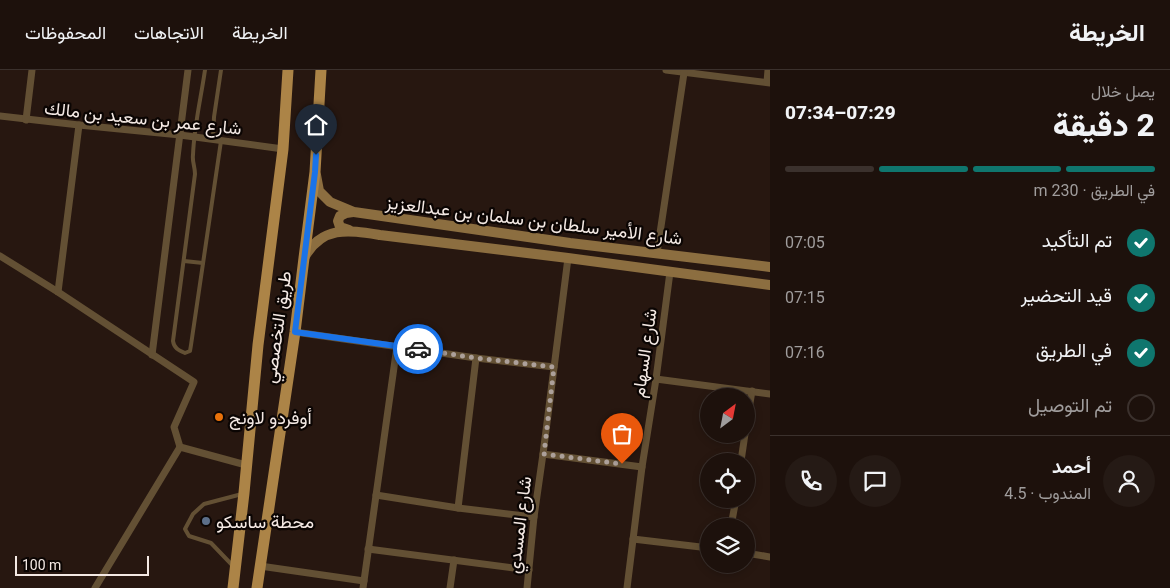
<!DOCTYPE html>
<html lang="ar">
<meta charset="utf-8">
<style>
:root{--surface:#1d110c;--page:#251a15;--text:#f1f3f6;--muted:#a09d9d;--line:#3b312d;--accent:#0f766e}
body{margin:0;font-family:Roboto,Vazirmatn,sans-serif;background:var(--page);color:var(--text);direction:rtl;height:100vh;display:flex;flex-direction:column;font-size:19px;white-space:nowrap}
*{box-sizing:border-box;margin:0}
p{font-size:16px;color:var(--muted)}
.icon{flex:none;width:28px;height:28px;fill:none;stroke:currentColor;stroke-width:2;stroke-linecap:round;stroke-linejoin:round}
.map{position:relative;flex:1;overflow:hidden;direction:ltr}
.panel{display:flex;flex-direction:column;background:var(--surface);width:400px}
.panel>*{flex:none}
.needle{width:32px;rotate:32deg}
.controls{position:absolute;left:700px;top:318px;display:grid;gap:10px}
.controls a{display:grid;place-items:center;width:55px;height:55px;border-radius:50%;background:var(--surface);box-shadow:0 2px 8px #0003,0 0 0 1px var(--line);font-size:25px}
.scale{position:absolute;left:15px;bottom:12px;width:134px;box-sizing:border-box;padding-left:5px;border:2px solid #f4e9e4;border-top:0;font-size:14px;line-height:18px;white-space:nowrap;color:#f4e9e4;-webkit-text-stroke:4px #0b0503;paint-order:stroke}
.pin{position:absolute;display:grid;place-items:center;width:42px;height:42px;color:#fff;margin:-51px -21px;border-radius:50% 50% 50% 0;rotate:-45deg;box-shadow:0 0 5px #0007}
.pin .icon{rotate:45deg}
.courier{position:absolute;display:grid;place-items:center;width:50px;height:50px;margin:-25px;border:4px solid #1a73e8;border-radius:50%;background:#fff;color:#222;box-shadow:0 1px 6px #0007}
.overview em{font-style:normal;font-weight:800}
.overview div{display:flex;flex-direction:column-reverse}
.overview{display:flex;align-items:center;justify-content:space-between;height:85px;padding:0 15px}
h1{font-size:32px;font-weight:800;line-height:38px}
.bar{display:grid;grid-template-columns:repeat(4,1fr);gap:8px 5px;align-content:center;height:60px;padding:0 15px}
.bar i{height:6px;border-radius:4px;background:var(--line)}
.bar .on{background:var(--accent)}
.bar p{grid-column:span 4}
.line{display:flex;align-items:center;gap:12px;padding:0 15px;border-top:1px solid var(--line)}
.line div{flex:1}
.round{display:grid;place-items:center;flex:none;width:52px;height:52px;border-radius:26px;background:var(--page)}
ol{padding:0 15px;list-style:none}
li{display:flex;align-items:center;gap:15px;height:55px}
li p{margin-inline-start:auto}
li .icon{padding:5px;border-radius:50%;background:var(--accent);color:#fff;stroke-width:4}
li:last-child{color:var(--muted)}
li i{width:28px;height:28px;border:2px solid var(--line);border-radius:50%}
header{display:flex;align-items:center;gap:30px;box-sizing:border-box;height:70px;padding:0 25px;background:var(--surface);border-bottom:1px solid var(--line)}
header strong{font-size:24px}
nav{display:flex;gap:28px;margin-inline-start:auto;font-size:18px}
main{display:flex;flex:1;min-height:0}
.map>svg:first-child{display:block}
</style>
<header>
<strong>الخريطة</strong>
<nav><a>الخريطة</a><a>الاتجاهات</a><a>المحفوظات</a></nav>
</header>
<main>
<section class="panel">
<div class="overview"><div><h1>2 دقيقة</h1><p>يصل خلال</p></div><em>07:29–07:34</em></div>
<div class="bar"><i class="on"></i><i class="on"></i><i class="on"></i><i></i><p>في الطريق · 230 m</p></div>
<ol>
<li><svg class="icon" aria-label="check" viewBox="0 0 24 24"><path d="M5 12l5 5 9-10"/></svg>تم التأكيد<p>07:05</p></li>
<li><svg class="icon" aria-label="check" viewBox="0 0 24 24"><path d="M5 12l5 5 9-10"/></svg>قيد التحضير<p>07:15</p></li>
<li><svg class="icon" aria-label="check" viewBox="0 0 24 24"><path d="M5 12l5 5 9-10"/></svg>في الطريق<p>07:16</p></li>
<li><i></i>تم التوصيل</li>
</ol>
<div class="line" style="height:90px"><a class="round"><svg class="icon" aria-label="person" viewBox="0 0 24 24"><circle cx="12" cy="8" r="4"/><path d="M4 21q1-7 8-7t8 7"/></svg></a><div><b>أحمد</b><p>المندوب · 4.5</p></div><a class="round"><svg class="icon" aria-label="chat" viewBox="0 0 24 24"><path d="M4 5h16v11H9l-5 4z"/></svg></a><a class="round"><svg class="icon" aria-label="phone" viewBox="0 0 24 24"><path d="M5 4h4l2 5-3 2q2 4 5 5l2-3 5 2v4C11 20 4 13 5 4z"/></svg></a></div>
</section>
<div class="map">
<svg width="770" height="518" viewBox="0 0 770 518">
<rect width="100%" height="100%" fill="#271710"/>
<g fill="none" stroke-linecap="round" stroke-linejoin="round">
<!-- lane -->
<g stroke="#635034" stroke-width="4">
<path d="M205 0C201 28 194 56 193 85 192 91 195 97 195 104L173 271C174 278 178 280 185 283L190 281 191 275 221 71"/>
<polyline points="213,70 214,47 221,0"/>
<polyline points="184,191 203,193"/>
<polyline points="234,497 211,473 189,466 185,459 193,444 204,434 242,424"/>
</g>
<!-- street -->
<g stroke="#635034" stroke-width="7">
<polyline points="666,0 770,13"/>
<polyline points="767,12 768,0"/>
<polyline points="0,46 79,55 180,65 283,79"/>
<polyline points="26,50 32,0"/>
<polyline points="657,183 684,3"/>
<polyline points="0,186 58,222 194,312 174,357 180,377"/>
<polyline points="58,222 79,55"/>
<polyline points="295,262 476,288 554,297"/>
<polyline points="152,285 188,0"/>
<polyline points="656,309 770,324"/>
<polyline points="746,357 752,321"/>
<polyline points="180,377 246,395"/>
<polyline points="543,384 642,397"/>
<polyline points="741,391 745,364"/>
<polyline points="376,425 458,438 534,447"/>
<polyline points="458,438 476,288"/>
<polyline points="731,456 736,429"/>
<polyline points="633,469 709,478"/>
<polyline points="368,479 529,500"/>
<polyline points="746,483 770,487"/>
<polyline points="260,496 364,511"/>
<polyline points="95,518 180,377"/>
<polyline points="363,518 397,276"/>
<polyline points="450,518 454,490"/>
<polyline points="527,518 534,447 543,384 568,188"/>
<polyline points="627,518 642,397 656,309 670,202"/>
</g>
<!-- secondary -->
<g stroke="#8c6e40" stroke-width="10">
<polyline points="316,105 319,121 330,132 354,142 570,173 770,197"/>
<polyline points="349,160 340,157 338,151 340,146 346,143 353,142"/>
<path d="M304 188C322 155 349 160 380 165L568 188 770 215"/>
</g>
<!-- primary -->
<g stroke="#ac8447" stroke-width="11">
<polyline points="233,518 244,423 258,275 283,79 288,0"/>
<polyline points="257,518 295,262 304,188 315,102 321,0"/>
</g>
</g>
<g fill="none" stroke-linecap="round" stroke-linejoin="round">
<!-- done -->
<polyline stroke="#aca09a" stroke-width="5" stroke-dasharray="0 9" points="418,279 476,288 554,297 544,384 622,394"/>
<!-- route -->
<polyline stroke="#1a73e8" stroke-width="6" points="316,85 315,102 295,262 418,279"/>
</g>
<!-- markers -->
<circle fill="#e8710a" stroke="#0b0503" stroke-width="2" cx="219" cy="347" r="5"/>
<circle fill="#5c6f8a" stroke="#0b0503" stroke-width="2" cx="206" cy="451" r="5"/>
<g text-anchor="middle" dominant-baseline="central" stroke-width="4.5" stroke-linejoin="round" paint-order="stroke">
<!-- street labels -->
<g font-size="18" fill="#f4e9e4" stroke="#0b0503">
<text transform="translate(143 48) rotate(6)">شارع عمر بن سعيد بن مالك</text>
<text transform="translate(534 150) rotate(7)">شارع الأمير سلطان بن سلمان بن عبدالعزيز</text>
<text transform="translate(277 257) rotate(-82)">طريق التخصصي</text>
<text transform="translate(644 283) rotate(-82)">شارع السهام</text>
<text transform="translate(519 455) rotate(-83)">شارع المسدي</text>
</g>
<!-- poi labels -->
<g font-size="18" fill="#f4e9e4" stroke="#0b0503" text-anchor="start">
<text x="229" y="347">أوفردو لاونج</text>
<text x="216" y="451">محطة ساسكو</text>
</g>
</g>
</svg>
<div class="controls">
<a><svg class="needle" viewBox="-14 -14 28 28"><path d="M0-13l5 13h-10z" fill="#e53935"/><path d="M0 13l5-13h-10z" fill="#a09d9d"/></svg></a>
<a><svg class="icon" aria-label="locate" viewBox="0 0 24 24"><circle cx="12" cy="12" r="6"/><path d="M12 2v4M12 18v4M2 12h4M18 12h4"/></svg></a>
<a><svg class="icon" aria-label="layers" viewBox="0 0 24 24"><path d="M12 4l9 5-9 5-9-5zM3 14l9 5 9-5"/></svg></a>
</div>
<div class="scale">100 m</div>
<div class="pin" style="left:622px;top:394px;background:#ea580c"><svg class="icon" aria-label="bag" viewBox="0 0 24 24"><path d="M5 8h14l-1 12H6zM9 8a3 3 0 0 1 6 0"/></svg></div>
<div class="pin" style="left:316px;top:85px;background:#1f2937"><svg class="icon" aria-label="home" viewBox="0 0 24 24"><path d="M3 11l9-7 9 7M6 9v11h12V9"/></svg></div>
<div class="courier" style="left:418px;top:279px"><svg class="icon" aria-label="car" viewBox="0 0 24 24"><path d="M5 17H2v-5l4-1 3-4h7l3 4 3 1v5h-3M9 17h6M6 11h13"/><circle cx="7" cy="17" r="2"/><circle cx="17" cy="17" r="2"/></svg></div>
</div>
</main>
